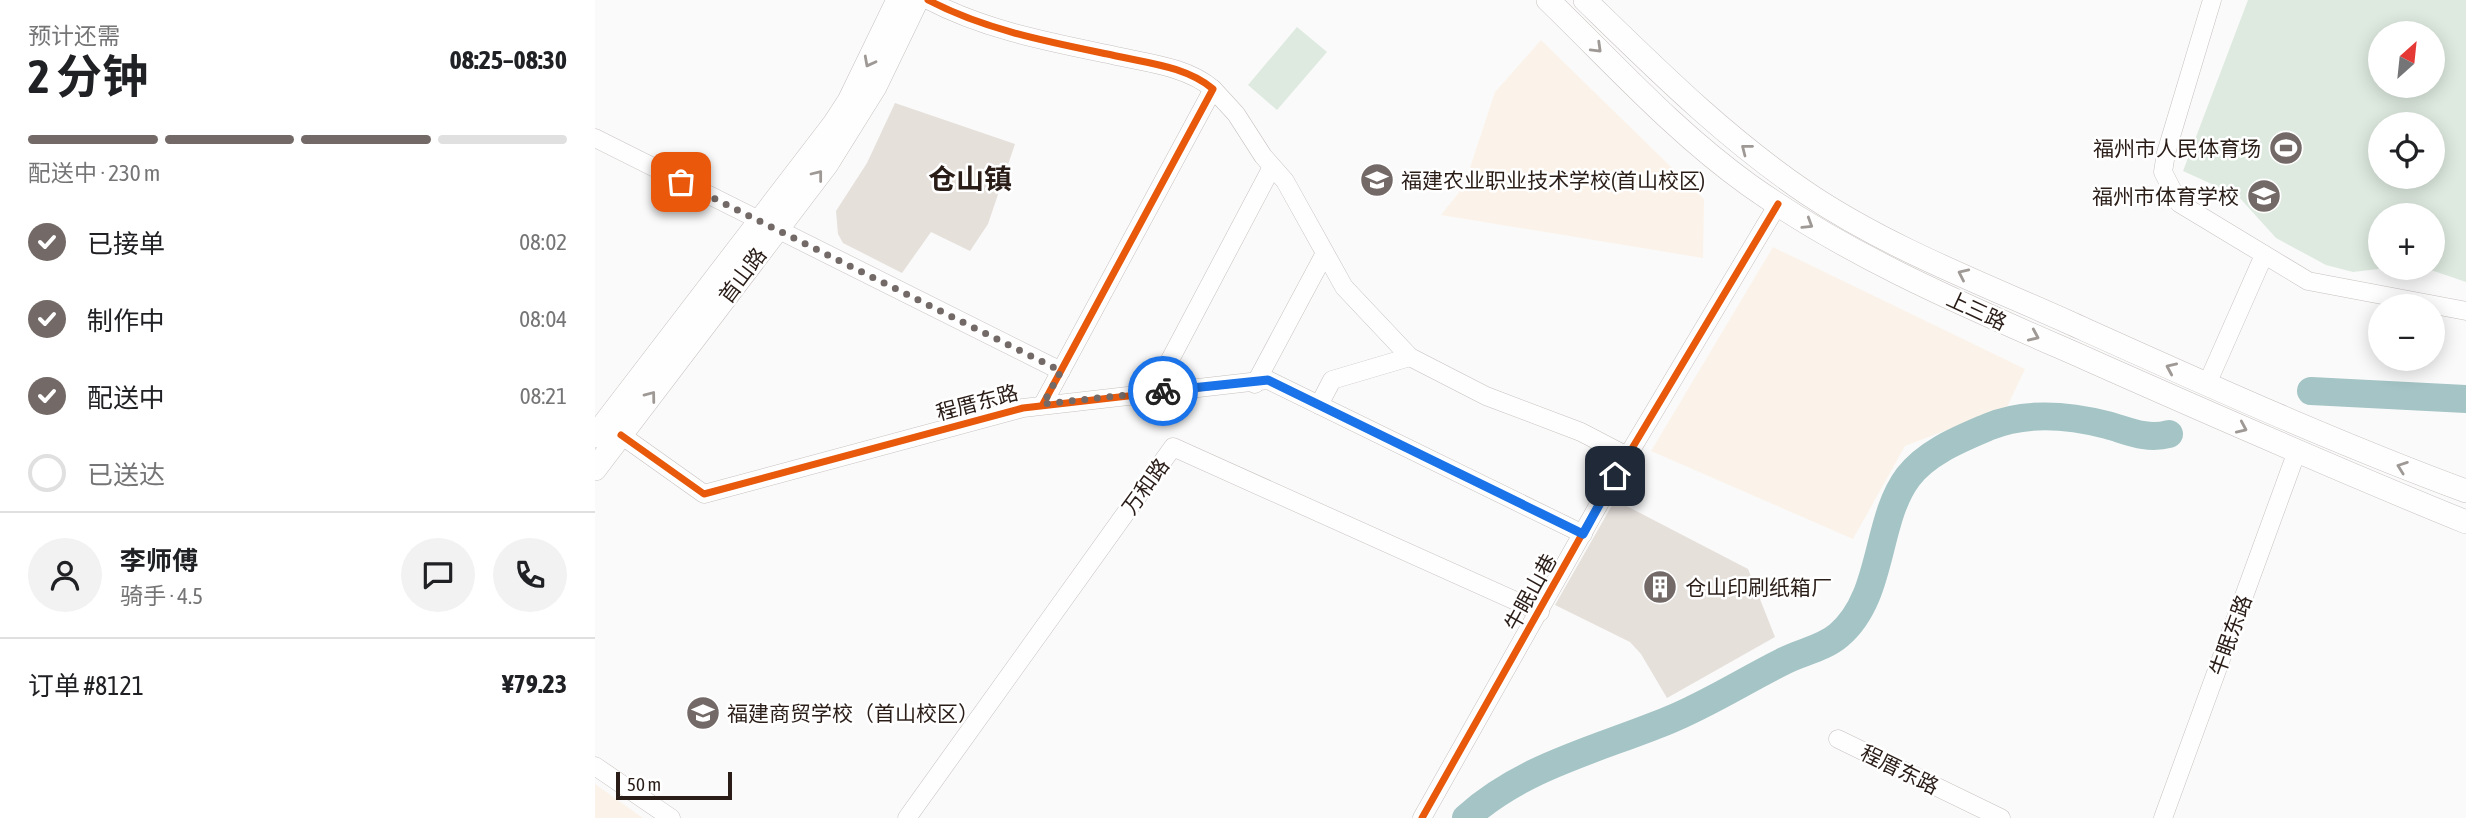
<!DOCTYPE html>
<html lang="zh">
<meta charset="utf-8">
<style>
:root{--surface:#fff;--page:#f2f2f2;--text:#202124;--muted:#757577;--line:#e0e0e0;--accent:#736a67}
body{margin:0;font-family:"Asap Condensed","Noto Sans SC",sans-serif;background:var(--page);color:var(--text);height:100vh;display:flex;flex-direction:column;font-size:26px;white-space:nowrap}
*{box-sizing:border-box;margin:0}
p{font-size:23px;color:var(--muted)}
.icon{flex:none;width:38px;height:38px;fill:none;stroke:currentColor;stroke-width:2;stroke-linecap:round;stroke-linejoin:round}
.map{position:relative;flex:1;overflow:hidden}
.details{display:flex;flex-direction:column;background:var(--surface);width:595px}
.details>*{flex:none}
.needle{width:46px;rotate:27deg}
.controls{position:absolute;left:1773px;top:21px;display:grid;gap:14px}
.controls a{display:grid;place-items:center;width:77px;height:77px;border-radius:50%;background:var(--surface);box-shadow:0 4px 18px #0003;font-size:35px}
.scale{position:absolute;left:21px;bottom:18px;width:116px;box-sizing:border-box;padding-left:7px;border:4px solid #2a1d18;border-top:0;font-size:19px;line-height:24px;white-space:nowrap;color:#2a1d18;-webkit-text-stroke:5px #fff;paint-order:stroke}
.pin{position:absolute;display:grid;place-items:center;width:60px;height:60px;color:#fff;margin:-30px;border-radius:14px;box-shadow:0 4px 10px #0006}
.courier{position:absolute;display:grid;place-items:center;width:70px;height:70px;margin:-35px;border:5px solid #1a73e8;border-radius:50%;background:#fff;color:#222;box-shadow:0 2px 9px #0007}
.summary em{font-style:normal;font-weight:700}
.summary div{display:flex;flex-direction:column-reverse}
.summary{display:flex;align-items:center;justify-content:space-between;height:119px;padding:0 28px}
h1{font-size:46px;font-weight:700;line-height:52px}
.bar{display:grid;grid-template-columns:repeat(4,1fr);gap:10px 7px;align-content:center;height:84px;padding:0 28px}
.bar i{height:9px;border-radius:5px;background:var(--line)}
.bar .current{background:var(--accent)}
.bar p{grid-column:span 4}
.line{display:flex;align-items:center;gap:18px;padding:0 28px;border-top:2px solid var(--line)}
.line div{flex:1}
.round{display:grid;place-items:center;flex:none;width:74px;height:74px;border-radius:37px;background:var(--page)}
ol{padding:0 28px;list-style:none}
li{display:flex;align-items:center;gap:21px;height:77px}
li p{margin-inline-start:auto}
li .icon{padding:7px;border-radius:50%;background:var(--accent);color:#fff;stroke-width:4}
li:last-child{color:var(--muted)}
li i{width:38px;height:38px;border:4px solid var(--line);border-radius:50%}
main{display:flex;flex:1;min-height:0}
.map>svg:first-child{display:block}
</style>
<main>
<section class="details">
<div class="summary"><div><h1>2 分钟</h1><p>预计还需</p></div><em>08:25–08:30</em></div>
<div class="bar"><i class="current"></i><i class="current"></i><i class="current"></i><i></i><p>配送中 · 230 m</p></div>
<ol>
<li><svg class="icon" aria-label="check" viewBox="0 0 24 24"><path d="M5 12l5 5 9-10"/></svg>已接单<p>08:02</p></li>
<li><svg class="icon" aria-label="check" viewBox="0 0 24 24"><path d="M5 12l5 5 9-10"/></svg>制作中<p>08:04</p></li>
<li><svg class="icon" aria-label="check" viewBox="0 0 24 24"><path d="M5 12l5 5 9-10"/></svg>配送中<p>08:21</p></li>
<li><i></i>已送达</li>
</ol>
<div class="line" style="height:126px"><a class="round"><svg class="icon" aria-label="person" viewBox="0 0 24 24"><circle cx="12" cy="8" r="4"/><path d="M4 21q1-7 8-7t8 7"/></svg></a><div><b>李师傅</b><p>骑手 · 4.5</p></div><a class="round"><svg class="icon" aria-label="chat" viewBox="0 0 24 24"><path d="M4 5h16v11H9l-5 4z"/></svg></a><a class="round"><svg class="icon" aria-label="phone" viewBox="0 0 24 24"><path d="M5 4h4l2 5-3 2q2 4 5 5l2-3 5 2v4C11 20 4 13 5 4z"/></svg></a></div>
<div class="line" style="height:91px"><div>订单 #8121</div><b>¥79.23</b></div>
</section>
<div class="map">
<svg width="1871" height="818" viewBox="0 0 1871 818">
<rect width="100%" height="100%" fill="#fafafa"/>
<!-- commercial -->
<g fill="#fbf3e9">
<polygon points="946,40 1109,199 1108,258 846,215 869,186 900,92"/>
<polygon points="1178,247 1430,369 1412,407 1310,446 1258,539 1056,451"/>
<polygon points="0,784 48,818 0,818"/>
</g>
<!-- green -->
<g fill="#deeae0" fill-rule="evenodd">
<path d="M1653 0H1871V282L1830 268H1838V215H1785V268H1791L1758 272 1731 265 1681 238 1643 196 1588 171ZM1785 33H1838V86H1785ZM1785 124H1838V177H1785Z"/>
<polygon points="702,27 732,52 682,110 653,85"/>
</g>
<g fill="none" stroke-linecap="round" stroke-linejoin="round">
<!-- river -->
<g stroke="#a4c4c5" stroke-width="28">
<polyline points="1716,391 1871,399"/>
<path d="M871 818C928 766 1004 749 1074 720 1113 704 1149 681 1187 662 1205 652 1228 649 1244 635 1289 597 1280 521 1313 477 1332 452 1365 439 1393 427 1431 411 1473 415 1512 425 1534 431 1551 440 1574 434"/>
</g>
</g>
<!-- building -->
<g fill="#e6e0db">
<polygon points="300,103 420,144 393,224 375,251 336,232 307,273 248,243 243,234 241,211 272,163"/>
<polygon points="1020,500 1153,569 1180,637 1072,698 1046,654 1035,642 960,605"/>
</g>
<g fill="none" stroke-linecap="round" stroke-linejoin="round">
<!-- minor casing -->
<g stroke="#c7c1bf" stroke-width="19">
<g id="minor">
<path d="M333 0C390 30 454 42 517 55 551 63 591 66 618 89L448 404"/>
<polyline points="1617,0 1571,153 1568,172 1584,203 1713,281 1871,311"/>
<polyline points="618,89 641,114 668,156 690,181 749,287 815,357 891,396 986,432 1032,456"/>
<polyline points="0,138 466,371"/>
<polyline points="660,384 729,255"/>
<polyline points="1612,384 1669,255"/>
<polyline points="558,392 677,167"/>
<polyline points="724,405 737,380 815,357"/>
<polyline points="26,435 109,494 428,408 673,380 988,534"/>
<polyline points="1243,739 1406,818"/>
<polyline points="0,766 76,818"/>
<polyline points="312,818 578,447 945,612"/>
<polyline points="827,818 1008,497 1183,204"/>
<polyline points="1568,818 1702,451"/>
</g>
</g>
<!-- major casing -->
<g stroke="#c7c1bf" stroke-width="24">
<g id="major">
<path d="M953 0C1018 63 1080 132 1154 185 1258 259 1376 308 1492 359 1618 415 1743 470 1871 522"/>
<path d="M990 0C1061 69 1130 138 1213 194 1292 247 1386 283 1473 322 1604 381 1736 441 1871 491"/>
<polyline points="0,436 239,124 254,101 303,0"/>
<polyline points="0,469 232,164 280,87 322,0"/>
</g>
</g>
<!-- minor -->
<use href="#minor" stroke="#fefefe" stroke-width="18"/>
<!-- major -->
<use href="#major" stroke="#fefefe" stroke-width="23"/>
<!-- cycleway casing -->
<g stroke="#fff" stroke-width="11">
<g id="cycleway">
<path d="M333 0C390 30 454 42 517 55 551 63 591 66 618 89L448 404"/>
<polyline points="26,435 109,494 428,408 673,380 988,534"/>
<polyline points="827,818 1008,497 1183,204"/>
</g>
</g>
<!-- cycleway -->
<use href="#cycleway" stroke="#e8590c" stroke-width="7"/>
</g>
<!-- one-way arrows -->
<defs><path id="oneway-chevron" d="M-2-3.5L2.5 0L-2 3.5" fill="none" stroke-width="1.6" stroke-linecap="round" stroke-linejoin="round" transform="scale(1.75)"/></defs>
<g stroke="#9f9996">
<use href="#oneway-chevron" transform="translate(1002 48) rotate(44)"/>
<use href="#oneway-chevron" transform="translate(274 62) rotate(118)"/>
<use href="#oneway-chevron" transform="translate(1151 149) rotate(-142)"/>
<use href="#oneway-chevron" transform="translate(223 175) rotate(-52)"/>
<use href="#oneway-chevron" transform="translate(1213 224) rotate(32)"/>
<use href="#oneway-chevron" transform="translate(1368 274) rotate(-155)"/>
<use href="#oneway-chevron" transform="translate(1439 336) rotate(24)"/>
<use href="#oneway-chevron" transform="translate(1576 368) rotate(-156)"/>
<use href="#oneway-chevron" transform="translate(56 396) rotate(-53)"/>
<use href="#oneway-chevron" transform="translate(1647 428) rotate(24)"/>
<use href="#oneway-chevron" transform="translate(1807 467) rotate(-160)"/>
</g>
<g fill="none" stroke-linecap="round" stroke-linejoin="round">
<!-- done -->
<polyline stroke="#736a67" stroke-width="7" stroke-dasharray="0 12.6" points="86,182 466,371 448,404 568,391"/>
<!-- route -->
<polyline stroke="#1a73e8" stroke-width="9" points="568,391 673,380 988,534 1020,476"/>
</g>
<!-- icons -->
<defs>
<g id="stadium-disc" transform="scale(1.75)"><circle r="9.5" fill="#736a67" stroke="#fff"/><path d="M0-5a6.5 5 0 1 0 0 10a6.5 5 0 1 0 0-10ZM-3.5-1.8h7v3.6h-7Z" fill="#fff"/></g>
<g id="school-disc" transform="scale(1.75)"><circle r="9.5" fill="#736a67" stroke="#fff"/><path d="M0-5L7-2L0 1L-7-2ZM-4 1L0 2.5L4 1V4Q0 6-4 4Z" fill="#fff"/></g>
<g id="building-disc" transform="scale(1.75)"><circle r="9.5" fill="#736a67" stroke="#fff"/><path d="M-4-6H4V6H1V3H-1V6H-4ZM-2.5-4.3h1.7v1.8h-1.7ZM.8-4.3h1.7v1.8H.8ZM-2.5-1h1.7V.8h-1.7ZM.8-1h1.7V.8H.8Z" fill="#fff"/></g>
<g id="university-disc" transform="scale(1.75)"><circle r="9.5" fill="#736a67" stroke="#fff"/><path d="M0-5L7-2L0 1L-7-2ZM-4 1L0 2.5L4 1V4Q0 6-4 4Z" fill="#fff"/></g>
</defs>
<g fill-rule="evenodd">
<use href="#stadium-disc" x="1691" y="148"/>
<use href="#school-disc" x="782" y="180"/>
<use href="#school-disc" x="1669" y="196"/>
<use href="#building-disc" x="1065" y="587"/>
<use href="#university-disc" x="108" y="713"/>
</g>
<g text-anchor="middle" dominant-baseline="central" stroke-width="5" stroke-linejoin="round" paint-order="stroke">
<!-- poi labels -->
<g font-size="21" fill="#2a1d18" stroke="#fff" text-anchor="start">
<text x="1666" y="148" text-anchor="end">福州市人民体育场</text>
<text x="806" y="180">福建农业职业技术学校(首山校区)</text>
<text x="1644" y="196" text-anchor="end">福州市体育学校</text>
<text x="1090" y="587">仓山印刷纸箱厂</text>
<text x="132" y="713">福建商贸学校（首山校区）</text>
</g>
<!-- street labels -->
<g font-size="21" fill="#2a1d18" stroke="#fff">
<text transform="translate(147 275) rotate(-53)">首山路</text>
<text transform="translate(1382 310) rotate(25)">上三路</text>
<text transform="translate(382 402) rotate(-15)">程厝东路</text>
<text transform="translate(550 486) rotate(-54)">万和路</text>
<text transform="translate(935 592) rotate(-61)">牛眠山巷</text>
<text transform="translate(1635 635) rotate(-70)">牛眠东路</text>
<text transform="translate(1305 769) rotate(26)">程厝东路</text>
</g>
<!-- district labels -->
<g font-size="28" font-weight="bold" fill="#2a1d18" stroke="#fff">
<text x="375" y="179">仓山镇</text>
</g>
</g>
</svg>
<div class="controls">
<a><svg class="needle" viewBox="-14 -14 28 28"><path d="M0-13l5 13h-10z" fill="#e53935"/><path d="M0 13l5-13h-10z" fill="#757577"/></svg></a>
<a><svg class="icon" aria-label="locate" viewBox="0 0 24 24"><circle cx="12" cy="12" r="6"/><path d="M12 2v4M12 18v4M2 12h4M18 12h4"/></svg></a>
<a>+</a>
<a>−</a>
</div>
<div class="scale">50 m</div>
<div class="pin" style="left:86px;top:182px;background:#ea580c"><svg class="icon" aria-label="bag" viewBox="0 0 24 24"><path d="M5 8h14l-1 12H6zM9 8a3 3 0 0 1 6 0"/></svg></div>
<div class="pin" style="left:1020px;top:476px;background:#1f2937"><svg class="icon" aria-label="home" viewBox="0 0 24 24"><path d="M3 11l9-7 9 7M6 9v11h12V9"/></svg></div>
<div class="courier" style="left:568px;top:391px"><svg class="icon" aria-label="bike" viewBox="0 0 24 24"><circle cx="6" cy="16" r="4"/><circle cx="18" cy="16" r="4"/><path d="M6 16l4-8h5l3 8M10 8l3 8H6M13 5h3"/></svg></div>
</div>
</main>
